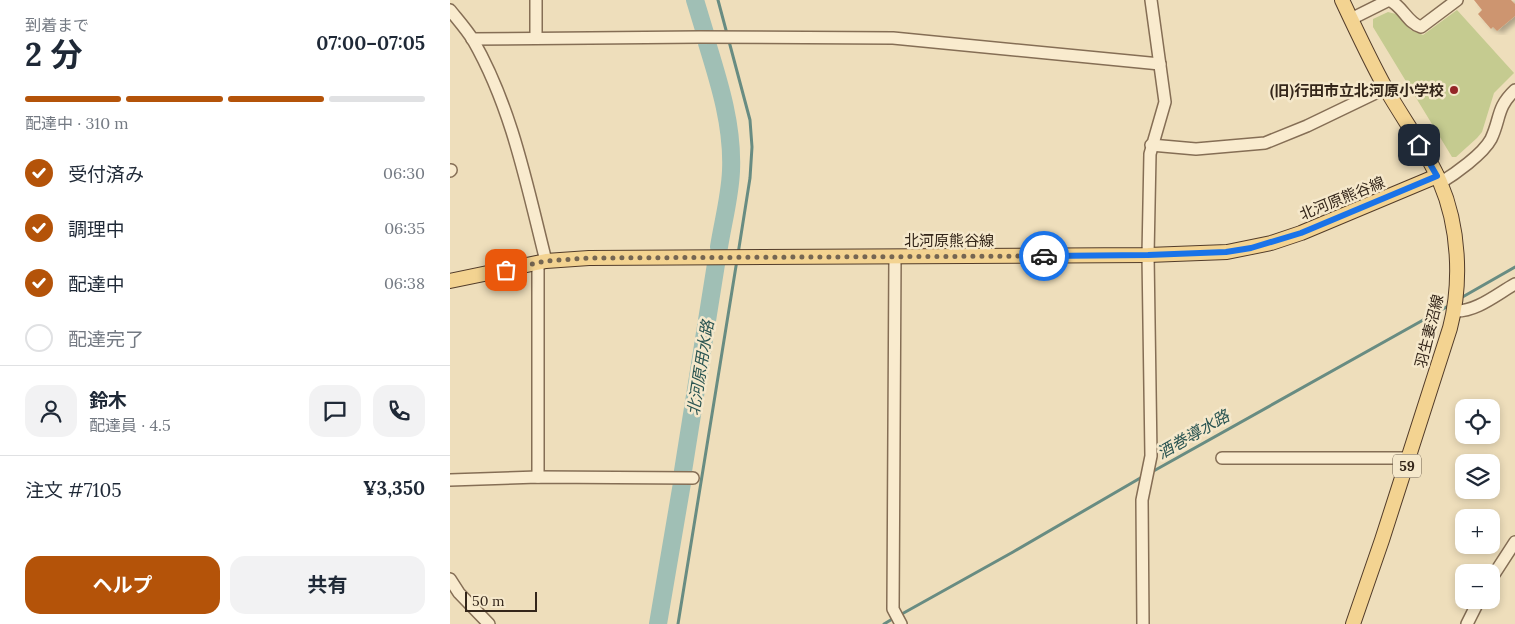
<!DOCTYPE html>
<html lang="ja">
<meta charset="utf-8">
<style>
:root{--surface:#fff;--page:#f2f2f3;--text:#1f2937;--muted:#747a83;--line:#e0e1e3;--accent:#b45309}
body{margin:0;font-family:Lora,"Noto Sans JP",serif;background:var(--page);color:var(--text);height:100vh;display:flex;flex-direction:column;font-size:19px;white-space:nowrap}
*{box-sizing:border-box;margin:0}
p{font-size:16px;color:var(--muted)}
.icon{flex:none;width:28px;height:28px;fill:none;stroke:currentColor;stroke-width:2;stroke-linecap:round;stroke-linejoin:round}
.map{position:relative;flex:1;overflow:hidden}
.panel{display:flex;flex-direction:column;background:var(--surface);width:450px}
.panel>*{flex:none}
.tools{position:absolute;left:1005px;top:399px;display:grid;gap:10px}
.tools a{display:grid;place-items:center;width:45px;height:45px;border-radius:10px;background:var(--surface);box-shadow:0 2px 8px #0003;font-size:25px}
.scale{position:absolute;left:15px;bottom:12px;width:72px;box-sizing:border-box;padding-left:5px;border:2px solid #34261a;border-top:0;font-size:14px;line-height:18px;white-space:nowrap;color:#34261a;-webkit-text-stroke:4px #f5e8cb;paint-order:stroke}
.pin{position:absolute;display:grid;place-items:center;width:42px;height:42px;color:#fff;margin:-21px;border-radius:10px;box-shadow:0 2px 8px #0006}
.courier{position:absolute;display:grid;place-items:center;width:50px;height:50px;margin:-25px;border:4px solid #1a73e8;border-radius:50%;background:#fff;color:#222;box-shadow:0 1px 6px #0007}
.overview em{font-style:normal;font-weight:700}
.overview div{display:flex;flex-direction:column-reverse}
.overview{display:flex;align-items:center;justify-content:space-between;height:85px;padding:0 25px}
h1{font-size:32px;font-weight:700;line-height:38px}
.bar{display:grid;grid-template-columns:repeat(4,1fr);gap:8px 5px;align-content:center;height:60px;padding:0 25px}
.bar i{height:6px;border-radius:4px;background:var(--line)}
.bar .current{background:var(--accent)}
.bar p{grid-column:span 4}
.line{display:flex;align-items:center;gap:12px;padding:0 25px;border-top:1px solid var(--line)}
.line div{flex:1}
.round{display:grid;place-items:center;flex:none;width:52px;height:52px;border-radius:15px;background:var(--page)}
ol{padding:0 25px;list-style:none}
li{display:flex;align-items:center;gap:15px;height:55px}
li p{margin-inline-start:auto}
li .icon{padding:5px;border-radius:50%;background:var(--accent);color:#fff;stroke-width:4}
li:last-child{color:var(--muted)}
li i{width:28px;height:28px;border:2px solid var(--line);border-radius:50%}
.cta{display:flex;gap:10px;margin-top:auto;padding:10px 25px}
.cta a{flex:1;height:58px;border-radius:15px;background:var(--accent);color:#fff;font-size:20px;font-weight:700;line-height:58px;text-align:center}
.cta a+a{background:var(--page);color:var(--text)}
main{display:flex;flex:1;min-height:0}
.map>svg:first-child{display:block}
</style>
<main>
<section class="panel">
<div class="overview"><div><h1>2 分</h1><p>到着まで</p></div><em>07:00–07:05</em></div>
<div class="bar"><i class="current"></i><i class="current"></i><i class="current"></i><i></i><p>配達中 · 310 m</p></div>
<ol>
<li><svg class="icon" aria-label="check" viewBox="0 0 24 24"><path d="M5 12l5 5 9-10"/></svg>受付済み<p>06:30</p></li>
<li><svg class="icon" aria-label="check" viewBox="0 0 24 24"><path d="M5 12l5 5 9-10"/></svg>調理中<p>06:35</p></li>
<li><svg class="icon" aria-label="check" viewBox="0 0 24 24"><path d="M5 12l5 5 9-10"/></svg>配達中<p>06:38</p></li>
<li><i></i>配達完了</li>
</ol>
<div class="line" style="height:90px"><a class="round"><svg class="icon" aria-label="person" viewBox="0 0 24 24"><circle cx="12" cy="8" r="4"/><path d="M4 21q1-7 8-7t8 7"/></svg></a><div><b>鈴木</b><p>配達員 · 4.5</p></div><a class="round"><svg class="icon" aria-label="chat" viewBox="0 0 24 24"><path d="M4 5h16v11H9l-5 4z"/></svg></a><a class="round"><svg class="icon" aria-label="phone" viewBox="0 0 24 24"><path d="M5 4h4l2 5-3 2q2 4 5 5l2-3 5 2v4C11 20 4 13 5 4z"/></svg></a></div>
<div class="line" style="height:65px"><div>注文 #7105</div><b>¥3,350</b></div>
<div class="cta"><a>ヘルプ</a><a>共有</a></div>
</section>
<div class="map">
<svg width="1065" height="624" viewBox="0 0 1065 624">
<defs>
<filter id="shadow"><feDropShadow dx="5" dy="3" stdDeviation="2.5" flood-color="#0004"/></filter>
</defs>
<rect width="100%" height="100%" fill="#eedebb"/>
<!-- green -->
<polygon fill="#c5cb90" points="1007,10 1064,73 1044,93 1032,132 1027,138 1006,157 1002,157 923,27 923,19 938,12 946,14 961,30 973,35"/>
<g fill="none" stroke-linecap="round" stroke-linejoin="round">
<!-- stream -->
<g stroke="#688c82" stroke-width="3">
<polyline points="268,0 300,120 302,147 300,178 288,254"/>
<polyline points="1009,299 1065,267"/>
<polyline points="700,473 1000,305"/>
<polyline points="450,615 563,552 692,477"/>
<polyline points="228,624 287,260"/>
<polyline points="434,624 444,618"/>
</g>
<!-- river -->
<g stroke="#a0bfb5" stroke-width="18">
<polyline points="245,0 255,33"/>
<path d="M257 43C270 85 283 127 281 171 280 196 273 222 269 247"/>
<polyline points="233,471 266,264"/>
<polyline points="208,624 232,483"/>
</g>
</g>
<!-- building -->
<polygon fill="#cd9570" filter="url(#shadow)" points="1024,0 1061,0 1065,4 1065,16 1047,31 1043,27 1041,29 1028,14 1032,10"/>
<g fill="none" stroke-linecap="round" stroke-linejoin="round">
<!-- minor casing -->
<g stroke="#856e55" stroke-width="14">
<g id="minor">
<polyline points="86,0 86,38"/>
<path d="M939 0C953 6 957 23 971 27L1007 0"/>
<path d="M0 10C8 20 17 30 23 40 62 108 77 186 96 261"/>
<polyline points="901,19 939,0"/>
<polyline points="22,39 250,37 443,38 710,64"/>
<polyline points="701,145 746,149 815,143 857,126 936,88"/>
<polyline points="0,171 1,170"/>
<path d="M990 183C1005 174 1033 154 1041 139 1051 118 1046 108 1065 90"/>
<polyline points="445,256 443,609 451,624"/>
<polyline points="88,263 88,477"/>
<path d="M1005 311C1026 312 1047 294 1065 284"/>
<polyline points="772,458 959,458"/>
<polyline points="0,480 88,477 243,478"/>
<polyline points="0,579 9,593 39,624"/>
<polyline points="1041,579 1065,542"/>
<polyline points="693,624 692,500 701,456 698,255 700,154 715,102 701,0"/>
<polyline points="1017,624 1029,600"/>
</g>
</g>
<!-- major casing -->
<g stroke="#523c2a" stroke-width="16">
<g id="major">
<path d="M892 0C906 30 920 60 936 89 953 119 977 151 990 182 1009 226 1012 282 1000 328L932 540 903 624"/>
<polyline points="0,281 96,261 139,258 698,255 777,252 821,243 851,233 987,176"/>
</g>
</g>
<!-- minor -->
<use href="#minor" stroke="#f9ebce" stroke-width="11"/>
<!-- major -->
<use href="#major" stroke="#f3d391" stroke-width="14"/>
</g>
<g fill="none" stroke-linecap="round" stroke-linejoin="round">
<!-- done -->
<polyline stroke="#756652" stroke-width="5" stroke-dasharray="0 9" points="56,270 96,261 139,258 594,256"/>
<!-- route -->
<polyline stroke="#1a73e8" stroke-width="6" points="594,256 698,255 776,252 801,248 851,233 987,176 969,145"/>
</g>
<!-- markers -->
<circle fill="#942527" stroke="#f5e8cb" stroke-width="2" cx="1004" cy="90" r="5"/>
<g text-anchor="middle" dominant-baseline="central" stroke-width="5" stroke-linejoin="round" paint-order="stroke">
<!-- shield labels -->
<rect fill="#f5e8cb" stroke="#6e604f" stroke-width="1" x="943" y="454.5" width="28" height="23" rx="4"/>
<g font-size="14" font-weight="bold" fill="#34261a">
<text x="957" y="466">59</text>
</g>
<!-- poi labels -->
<g font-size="15" font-weight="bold" fill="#34261a" stroke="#f5e8cb" text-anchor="end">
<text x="994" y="90">(旧)行田市立北河原小学校</text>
</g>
<!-- street labels -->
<g font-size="15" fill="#34261a" stroke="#f5e8cb">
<text transform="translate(892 198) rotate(-22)">北河原熊谷線</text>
<text x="499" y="240">北河原熊谷線</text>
<text transform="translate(979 331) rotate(-76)">羽生妻沼線</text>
</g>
<!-- water labels -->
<g font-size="16" font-style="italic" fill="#295451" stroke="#f5e8cb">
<text transform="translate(250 368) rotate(-81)">北河原用水路</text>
<text transform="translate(743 434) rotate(-30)">酒巻導水路</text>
</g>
</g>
</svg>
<div class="tools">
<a><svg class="icon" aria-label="locate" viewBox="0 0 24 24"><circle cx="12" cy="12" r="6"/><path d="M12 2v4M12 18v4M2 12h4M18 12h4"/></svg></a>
<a><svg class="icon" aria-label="layers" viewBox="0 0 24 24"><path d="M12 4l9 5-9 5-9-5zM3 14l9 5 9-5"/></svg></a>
<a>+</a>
<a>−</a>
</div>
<div class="scale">50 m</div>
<div class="pin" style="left:56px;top:270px;background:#ea580c"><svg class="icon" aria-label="bag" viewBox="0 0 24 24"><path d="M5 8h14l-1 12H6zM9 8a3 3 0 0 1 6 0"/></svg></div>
<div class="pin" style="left:969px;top:145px;background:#1f2937"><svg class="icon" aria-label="home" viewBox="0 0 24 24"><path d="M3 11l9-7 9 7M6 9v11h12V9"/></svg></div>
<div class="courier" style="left:594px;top:256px"><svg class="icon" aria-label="car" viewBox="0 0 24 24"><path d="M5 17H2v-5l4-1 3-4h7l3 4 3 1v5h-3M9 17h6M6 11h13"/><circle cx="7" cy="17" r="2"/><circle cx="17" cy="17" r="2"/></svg></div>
</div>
</main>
